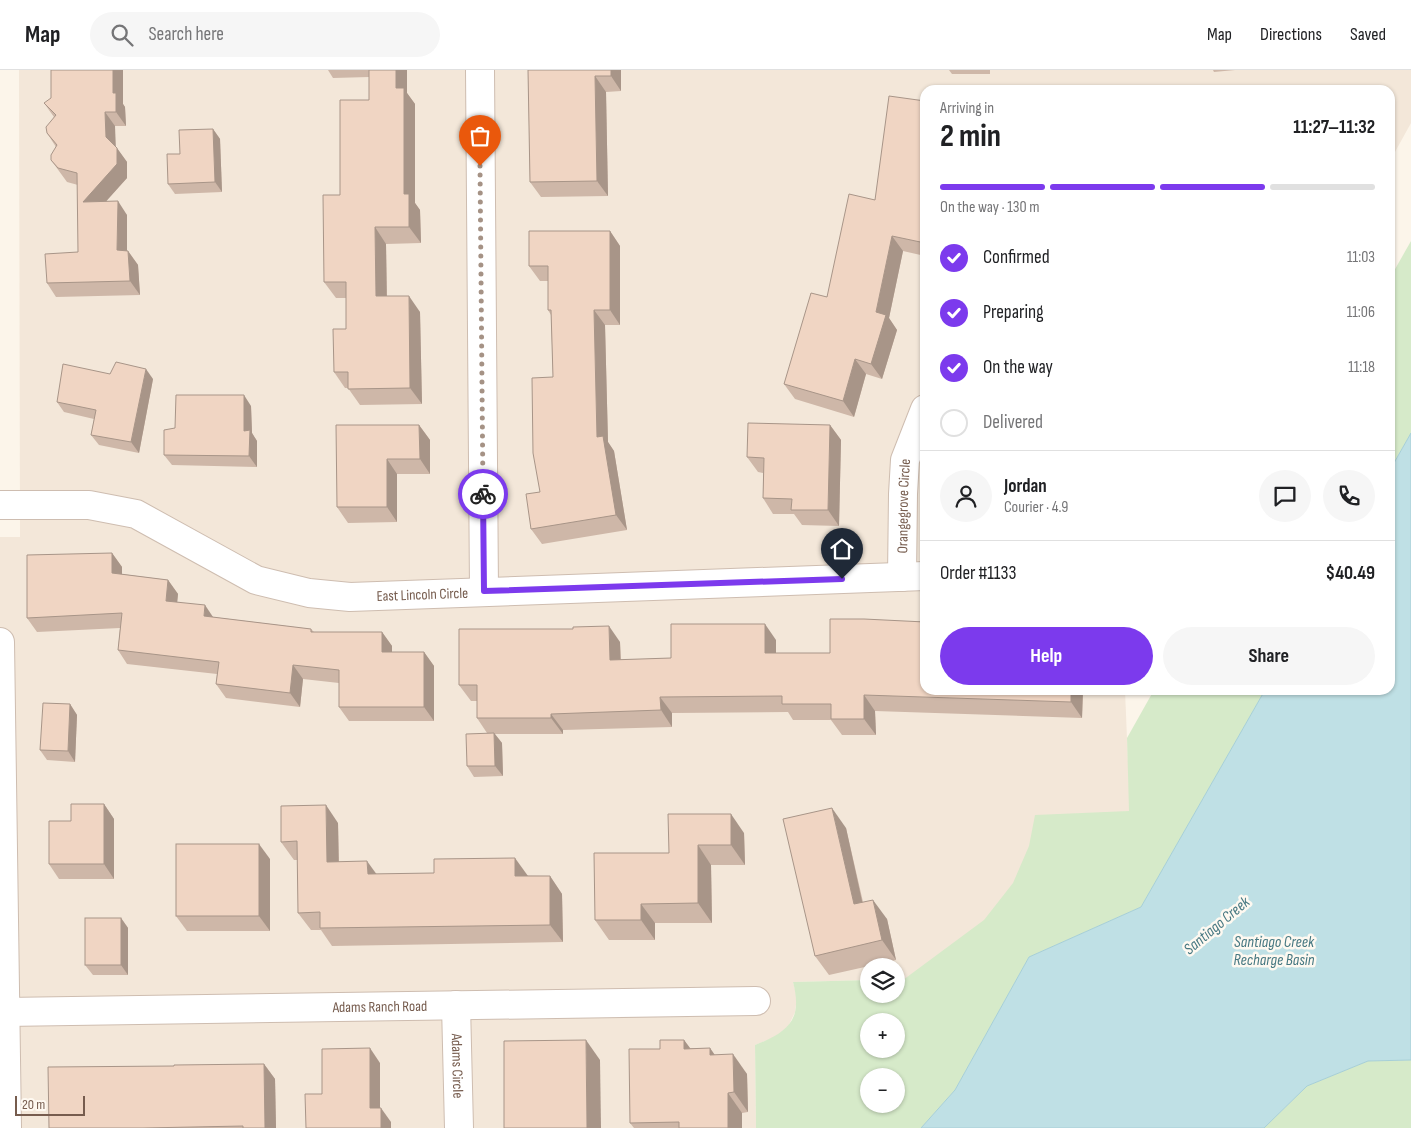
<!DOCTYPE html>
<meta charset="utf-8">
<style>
:root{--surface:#fff;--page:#f6f6f6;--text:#202124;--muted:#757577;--line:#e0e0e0;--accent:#7c3aed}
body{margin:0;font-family:"Sofia Sans Condensed",sans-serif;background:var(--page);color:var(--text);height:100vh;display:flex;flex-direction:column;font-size:19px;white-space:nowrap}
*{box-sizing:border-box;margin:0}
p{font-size:16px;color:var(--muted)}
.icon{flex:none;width:28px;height:28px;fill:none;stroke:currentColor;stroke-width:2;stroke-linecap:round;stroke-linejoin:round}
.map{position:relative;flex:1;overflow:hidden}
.drawer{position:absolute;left:920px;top:15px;width:475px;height:610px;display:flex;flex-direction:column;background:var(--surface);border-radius:15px;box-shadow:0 1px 4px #0004}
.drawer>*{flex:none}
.buttons{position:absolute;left:860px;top:888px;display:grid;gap:10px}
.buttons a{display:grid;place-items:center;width:45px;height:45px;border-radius:50%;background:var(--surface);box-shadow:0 1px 4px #0004;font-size:25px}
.scale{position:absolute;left:15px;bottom:12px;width:70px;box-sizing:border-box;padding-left:5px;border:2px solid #765c4e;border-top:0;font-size:14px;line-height:18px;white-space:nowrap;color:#765c4e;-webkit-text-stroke:4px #fef9f1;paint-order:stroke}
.pin{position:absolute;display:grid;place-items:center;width:42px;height:42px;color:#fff;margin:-51px -21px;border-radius:50% 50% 50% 0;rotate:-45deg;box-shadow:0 0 5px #0007}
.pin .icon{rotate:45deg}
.courier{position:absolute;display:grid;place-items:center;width:50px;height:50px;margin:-25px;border:4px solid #7c3aed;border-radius:50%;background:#fff;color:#222;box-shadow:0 1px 6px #0007}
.headline em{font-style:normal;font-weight:700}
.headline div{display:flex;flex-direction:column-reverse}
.headline{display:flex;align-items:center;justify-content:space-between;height:85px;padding:0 20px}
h1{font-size:32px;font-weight:700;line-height:38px}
.bar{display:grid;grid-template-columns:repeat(4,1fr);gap:8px 5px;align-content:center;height:60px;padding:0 20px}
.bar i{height:6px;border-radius:4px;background:var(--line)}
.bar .active{background:var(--accent)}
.bar p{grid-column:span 4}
.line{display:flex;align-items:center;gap:12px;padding:0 20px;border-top:1px solid var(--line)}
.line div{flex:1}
.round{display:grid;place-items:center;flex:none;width:52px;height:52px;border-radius:26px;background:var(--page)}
ol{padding:0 20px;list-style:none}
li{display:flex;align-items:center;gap:15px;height:55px}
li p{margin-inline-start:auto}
li .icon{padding:5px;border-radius:50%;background:var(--accent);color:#fff;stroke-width:4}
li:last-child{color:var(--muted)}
li i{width:28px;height:28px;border:2px solid var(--line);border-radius:50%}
.cta{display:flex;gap:10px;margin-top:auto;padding:10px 20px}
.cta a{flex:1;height:58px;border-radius:30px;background:var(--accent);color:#fff;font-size:20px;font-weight:700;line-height:58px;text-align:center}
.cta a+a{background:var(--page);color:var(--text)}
header{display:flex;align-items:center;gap:30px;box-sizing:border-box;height:70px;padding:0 25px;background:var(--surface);border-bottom:1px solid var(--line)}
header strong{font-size:24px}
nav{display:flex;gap:28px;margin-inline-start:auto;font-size:18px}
.search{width:350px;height:45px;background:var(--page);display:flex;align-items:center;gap:12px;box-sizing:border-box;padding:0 18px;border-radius:28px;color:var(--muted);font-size:19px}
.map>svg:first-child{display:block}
</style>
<header>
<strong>Map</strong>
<div class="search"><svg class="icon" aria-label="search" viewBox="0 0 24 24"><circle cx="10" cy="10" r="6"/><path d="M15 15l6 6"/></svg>Search here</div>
<nav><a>Map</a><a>Directions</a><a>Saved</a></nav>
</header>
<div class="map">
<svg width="1411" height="1058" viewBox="0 0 1411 1058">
<rect width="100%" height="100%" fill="#fcf5ea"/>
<!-- residential -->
<polygon fill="#f3e7d9" points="19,0 1411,0 1411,53 1390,91 1390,20 925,20 925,620 1125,620 1130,741 982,908 896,910 896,896 869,896 869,910 793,912 797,927 795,942 788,957 775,967 755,975 756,1058 0,1058 0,467 20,467"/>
<!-- green -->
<g fill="#d6eac9" fill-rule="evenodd">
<polygon points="1411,171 1411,363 1390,400 1390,208"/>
<path d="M1154 620H1265L1141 837 1029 887 955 1020 921 1058H756L755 975C788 962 803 950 793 912L869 910V924H896V910H903L984 850 1013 813 1029 776 1035 745 1129 741 1127 668ZM869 951H896V979H869ZM869 1006H896V1034H869Z"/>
<polygon points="1411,990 1411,1058 1264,1058 1307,1016 1368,991"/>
</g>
<!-- water -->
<polygon fill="#bfe0e5" stroke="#a6cfd7" points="1411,363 1411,990 1368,991 1307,1016 1264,1058 921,1058 955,1020 1029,887 1141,837 1265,620 1390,620 1390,400"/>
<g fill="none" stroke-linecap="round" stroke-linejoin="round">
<!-- minor casing -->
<g stroke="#cebdb0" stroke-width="30">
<g id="minor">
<polyline points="480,0 484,521"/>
<path id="s1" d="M0 435H89L136 444 256 510 309 523 350 527 925 506"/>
<path id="s2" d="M902 507 903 424 905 390 925 339"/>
<polyline points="0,572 7,1058"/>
<path id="s3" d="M456 935 459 1058"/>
<path id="s4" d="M5 942 756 931"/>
</g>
</g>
<!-- minor -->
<use href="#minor" stroke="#fff" stroke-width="28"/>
</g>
<!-- wall -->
<g fill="#ceb7a8">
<polygon points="328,0 407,0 407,23 415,34 415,133 420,140 421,173 386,174 387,226 420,242 422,334 360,335 348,318 345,318 334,302 346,259 346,228 336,228 324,212 340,125 369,30 369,7 333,8"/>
<polygon points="528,0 621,0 621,21 606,22 608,126 541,127 530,112"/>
<polygon points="949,0 990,0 990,4 952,4"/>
<polygon points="1213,0 1235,0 1214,2"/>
<polygon points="925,31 925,186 903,181 889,248 897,260 882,309 866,304 854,347 795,329 784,314 875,130"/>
<polygon points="44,33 123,34 125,37 126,56 115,56 115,76 127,92 127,108 106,131 127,145 127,181 128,181 138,195 140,225 56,227 47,213 78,182 78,115 67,112 51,90 56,77 47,63 54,47"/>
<polygon points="213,59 220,69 222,122 175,124 168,114 180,84"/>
<polygon points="610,161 620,176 620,255 605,255 608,372 614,381 627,460 542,474 531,459 540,422 553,307 551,245 548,240 548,211 540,211 529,196"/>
<polygon points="110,304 153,309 139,383 99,375 91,365 94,349 64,342 57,332"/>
<polygon points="251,336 252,363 257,371 257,397 172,395 164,385 175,358"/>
<polygon points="419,355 430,370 430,404 397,404 397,452 348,453 337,437"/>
<polygon points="830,355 841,370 839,456 802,455 794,444 773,444 763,428 763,403 758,402 747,387"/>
<polygon points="112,483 122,497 122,504 168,510 178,524 177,532 213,547 311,559 314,562 382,562 392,576 392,582 424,582 434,596 434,651 349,651 339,637 339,613 303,609 300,637 226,628 216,614 217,604 127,594 118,580 120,558 37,562 27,548"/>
<polygon points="573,559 620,572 621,590 671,588 776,570 776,583 925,620 1083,620 1082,648 875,641 876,665 842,665 831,650 793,650 788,642 672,643 672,657 563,660 563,664 495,664 502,673 503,706 474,707 467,696 487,663 477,648 477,631 471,631 459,615"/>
<polygon points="70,634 77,645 75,692 47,690 40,680"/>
<polygon points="104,734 114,749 114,809 59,809 49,794 71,751"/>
<polygon points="338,753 339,792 377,804 550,806 562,824 563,872 332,876 321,860 311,860 298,843 298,790 294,790 281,772"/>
<polygon points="846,758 863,832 887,849 896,890 829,905 815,886"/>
<polygon points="744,763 745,795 711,795 712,853 655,853 655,870 609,870 595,850 669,783"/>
<polygon points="270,789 270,861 187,861 176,846"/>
<polygon points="121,848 128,858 128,905 93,905 85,895"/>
<polygon points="684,970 690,978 710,978 714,985 747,1004 748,1042 742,1043 742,1058 634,1058 630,1053 660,979"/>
<polygon points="264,994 275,1009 276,1058 49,1058 174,996"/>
</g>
<!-- shaded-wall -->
<g fill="#a89588">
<polygon points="113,0 123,0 123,34 125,37 126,56 116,42 113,23"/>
<polygon points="396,0 407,0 407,23 415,34 415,133 420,140 421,173 409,157 404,124 396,18"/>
<polygon points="611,0 621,0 621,21 611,6"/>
<polygon points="595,6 606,22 608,126 597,111"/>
<polygon points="105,42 115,56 116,81 106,67"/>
<polygon points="213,59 220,69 222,122 215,112"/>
<polygon points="117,78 127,92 127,108 93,146 83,132"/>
<polygon points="118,131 127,145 127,194 117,180"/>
<polygon points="375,157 386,174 387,243 376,226"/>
<polygon points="610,161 620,176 620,255 610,240"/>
<polygon points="892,166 903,181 889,248 897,260 882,309 871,294 876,242"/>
<polygon points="128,181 138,195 140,225 130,211"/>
<polygon points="409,226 420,242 422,334 410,318"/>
<polygon points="594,240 605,255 608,372 614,381 627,460 616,445 597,367"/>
<polygon points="855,289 866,304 854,347 843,331"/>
<polygon points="146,299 153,309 139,383 131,372"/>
<polygon points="244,325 251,336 252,363 257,371 257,397 249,386 244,361"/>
<polygon points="419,355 430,370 430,404 420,389"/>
<polygon points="830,355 841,370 839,456 828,440"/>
<polygon points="387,389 397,404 397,452 387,437"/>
<polygon points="112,483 122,497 122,517 112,503"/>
<polygon points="168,510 178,524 176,545 166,531"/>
<polygon points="205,535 215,550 204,546"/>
<polygon points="765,554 776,570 776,599 765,583"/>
<polygon points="609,556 620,572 621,607 610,590"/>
<polygon points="382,562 392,576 392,596 382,582"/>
<polygon points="424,582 434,596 434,651 424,637"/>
<polygon points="293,595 303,609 300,637 290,623"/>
<polygon points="1071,620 1083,620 1082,648 1071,632"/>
<polygon points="864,625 875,641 876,665 864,649"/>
<polygon points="660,627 672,643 672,657 661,640"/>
<polygon points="70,634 77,645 75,692 68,681"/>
<polygon points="551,644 563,660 563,664 551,648"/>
<polygon points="494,663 502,673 503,706 495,696"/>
<polygon points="104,734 114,749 114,809 104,794"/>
<polygon points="326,735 338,753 339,810 327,792"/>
<polygon points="832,738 846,758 867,854 854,834"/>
<polygon points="731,744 744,763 745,795 731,775"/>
<polygon points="259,774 270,789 270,861 259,846"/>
<polygon points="698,775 711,795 712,853 698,833"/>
<polygon points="515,788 528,806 515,806"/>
<polygon points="367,791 380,809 368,804"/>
<polygon points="550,806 562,824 563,872 550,855"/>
<polygon points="873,830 887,849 896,890 882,870"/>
<polygon points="641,834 655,853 655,870 641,850"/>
<polygon points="121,848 128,858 128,905 121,895"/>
<polygon points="586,970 600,990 601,1058 587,1058"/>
<polygon points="684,970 698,989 684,979"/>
<polygon points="370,978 380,993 380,1052 370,1038"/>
<polygon points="710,978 724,998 710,985"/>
<polygon points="733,984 747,1004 748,1042 734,1022"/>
<polygon points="264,994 275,1009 276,1058 265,1058"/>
<polygon points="728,1023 742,1043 742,1058 728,1058"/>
<polygon points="381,1038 391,1052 391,1058 381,1058"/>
</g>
<!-- building -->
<g fill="#f0d5c3" stroke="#a89588">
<polygon points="51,0 113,0 113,23 116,23 116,42 105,42 106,67 117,78 117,94 83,132 118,131 117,180 128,181 130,211 47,213 45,184 78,182 77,103 58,98 51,90 51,85 57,75 47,63 46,57 56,45 44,33 51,28"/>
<polygon points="369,0 396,0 396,18 404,18 404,124 409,124 409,157 375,157 376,226 409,226 410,318 348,319 348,302 334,302 333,259 346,259 346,212 324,212 323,125 340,125 340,30 369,30"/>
<polygon points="528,0 611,0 611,6 595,6 597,111 530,112"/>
<polygon points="889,26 925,31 925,173 892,166 876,242 886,245 871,294 855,289 843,331 784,314 811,223 827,227 849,124 875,130"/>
<polygon points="213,59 215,112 168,114 167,84 180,84 179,60"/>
<polygon points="529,161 610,161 610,240 594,240 597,367 603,366 616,445 531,459 526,424 540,422 533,383 532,308 553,307 551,240 548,240 548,196 529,196"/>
<polygon points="116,292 146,299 131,372 91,365 96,340 57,332 63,294 110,304"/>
<polygon points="176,325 244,325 244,361 250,360 249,386 164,385 164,360 175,358"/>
<polygon points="748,353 830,355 828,440 791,440 792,429 763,428 764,388 747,387"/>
<polygon points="336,355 419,355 420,389 387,389 387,437 337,437"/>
<polygon points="112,483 112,503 168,510 166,531 205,535 204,546 311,559 311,562 382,562 382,582 424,582 424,637 339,637 339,600 293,595 290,623 216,614 219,592 118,580 122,543 27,548 27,485"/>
<polygon points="830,549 864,549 925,552 925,620 1071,620 1071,632 864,625 864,649 831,649 831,634 782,634 782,626 660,627 661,640 551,644 551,648 477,648 477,615 459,615 459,559 573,559 573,557 609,556 610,590 671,588 671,554 765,554 765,583 830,583"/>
<polygon points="43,633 70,634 68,681 40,680"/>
<polygon points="494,663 495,696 467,696 466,664"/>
<polygon points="71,734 104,734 104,794 49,794 49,751 71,751"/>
<polygon points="326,735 327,792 367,791 368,804 434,803 434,789 515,788 515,806 550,806 550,855 320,858 320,842 298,843 297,771 281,772 281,736"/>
<polygon points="832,738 854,834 873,830 882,870 815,886 783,749"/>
<polygon points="668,744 731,744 731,775 698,775 698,833 641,834 641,850 595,850 594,783 669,783"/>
<rect x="176" y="774" width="83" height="72"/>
<rect x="85" y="848" width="36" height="47"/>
<polygon points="586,970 587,1058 504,1058 504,971"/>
<polygon points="660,970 684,970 684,979 710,978 710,985 733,984 734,1022 728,1023 728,1058 679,1058 679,1052 630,1053 629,979 660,979"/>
<polygon points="370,978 370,1038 381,1038 381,1058 306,1058 305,1024 322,1024 322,979"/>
<polygon points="264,994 265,1058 243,1058 243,1056 143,1058 49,1058 48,997 174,996 174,995"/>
</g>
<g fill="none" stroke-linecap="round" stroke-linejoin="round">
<!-- done -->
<polyline stroke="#a59285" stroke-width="5" stroke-dasharray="0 9" points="480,96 483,424"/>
<!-- route -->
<polyline stroke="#7c3aed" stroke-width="6" points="483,424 484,521 842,509"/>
</g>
<g text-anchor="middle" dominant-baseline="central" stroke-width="5" stroke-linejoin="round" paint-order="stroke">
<!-- street labels -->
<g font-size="15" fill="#765c4e" stroke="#fef9f1">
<text stroke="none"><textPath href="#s2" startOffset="71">Orangegrove Circle</textPath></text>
<text stroke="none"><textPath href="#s1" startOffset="442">East Lincoln Circle</textPath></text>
<text stroke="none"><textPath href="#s4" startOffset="375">Adams Ranch Road</textPath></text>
<text stroke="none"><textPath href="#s3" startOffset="61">Adams Circle</textPath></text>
</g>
<!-- water labels -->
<g font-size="16" font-style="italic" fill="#457781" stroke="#fef9f1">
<text transform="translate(1217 856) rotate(-40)">Santiago Creek</text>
<text x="1274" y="872">Santiago Creek<tspan x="1274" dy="18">Recharge Basin</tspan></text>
</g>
</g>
</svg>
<div class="buttons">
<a><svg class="icon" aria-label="layers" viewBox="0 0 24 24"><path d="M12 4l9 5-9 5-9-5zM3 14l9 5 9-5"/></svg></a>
<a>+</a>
<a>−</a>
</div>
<div class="scale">20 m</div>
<div class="pin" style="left:480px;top:96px;background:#ea580c"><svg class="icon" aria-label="bag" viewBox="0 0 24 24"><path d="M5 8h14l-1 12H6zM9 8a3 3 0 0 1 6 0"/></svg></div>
<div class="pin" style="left:842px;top:509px;background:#1f2937"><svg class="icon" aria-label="home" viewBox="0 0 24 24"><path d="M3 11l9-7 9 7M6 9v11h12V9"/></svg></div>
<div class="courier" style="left:483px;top:424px"><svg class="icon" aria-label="bike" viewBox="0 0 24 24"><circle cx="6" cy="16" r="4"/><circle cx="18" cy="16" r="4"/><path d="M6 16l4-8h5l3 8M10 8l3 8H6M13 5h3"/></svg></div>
<section class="drawer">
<div class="headline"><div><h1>2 min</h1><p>Arriving in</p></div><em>11:27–11:32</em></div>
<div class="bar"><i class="active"></i><i class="active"></i><i class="active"></i><i></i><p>On the way · 130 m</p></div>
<ol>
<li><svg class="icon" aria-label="check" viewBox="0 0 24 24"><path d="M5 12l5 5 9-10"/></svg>Confirmed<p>11:03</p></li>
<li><svg class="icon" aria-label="check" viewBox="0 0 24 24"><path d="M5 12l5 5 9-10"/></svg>Preparing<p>11:06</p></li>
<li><svg class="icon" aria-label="check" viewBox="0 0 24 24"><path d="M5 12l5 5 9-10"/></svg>On the way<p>11:18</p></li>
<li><i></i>Delivered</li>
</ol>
<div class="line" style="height:90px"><a class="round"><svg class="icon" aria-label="person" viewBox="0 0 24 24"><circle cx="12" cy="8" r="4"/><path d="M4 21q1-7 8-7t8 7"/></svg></a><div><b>Jordan</b><p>Courier · 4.9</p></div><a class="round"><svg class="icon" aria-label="chat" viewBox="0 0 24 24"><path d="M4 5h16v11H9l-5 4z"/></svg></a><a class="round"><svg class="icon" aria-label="phone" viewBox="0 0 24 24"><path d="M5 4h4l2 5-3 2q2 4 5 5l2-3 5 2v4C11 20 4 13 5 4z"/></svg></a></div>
<div class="line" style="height:65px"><div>Order #1133</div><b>$40.49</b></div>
<div class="cta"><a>Help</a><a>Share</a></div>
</section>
</div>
